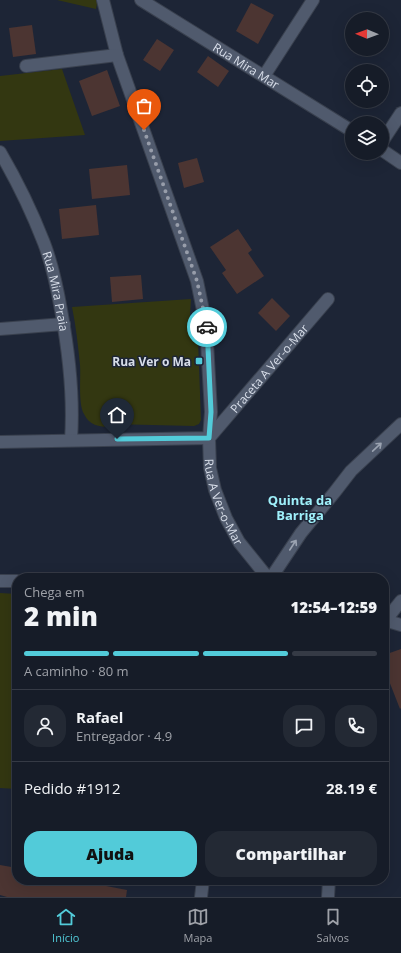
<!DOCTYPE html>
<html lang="pt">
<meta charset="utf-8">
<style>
:root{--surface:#161c28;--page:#232934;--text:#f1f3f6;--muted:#9ea1a8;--line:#353a45;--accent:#52cbd9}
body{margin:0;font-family:"Open Sans",sans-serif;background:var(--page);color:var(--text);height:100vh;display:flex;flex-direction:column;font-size:15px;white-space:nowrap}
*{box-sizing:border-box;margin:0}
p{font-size:13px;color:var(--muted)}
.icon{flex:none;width:22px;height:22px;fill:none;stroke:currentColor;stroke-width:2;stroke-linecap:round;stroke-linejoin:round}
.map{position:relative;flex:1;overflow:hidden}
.sheet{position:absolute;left:12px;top:573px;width:377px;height:312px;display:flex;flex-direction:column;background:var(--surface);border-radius:16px;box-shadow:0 4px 16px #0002,0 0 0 1px var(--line)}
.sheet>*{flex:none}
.needle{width:26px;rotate:271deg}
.buttons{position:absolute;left:345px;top:12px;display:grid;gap:8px}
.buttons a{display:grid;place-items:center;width:44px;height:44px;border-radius:50%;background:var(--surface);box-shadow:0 4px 16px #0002,0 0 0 1px var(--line);font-size:20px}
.pin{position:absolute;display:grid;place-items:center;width:34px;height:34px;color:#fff;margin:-41px -17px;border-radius:50% 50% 50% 0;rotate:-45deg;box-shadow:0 0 4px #0007}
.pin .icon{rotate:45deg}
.courier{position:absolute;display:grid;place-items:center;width:40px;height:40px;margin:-20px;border:3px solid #52cbd9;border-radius:50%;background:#fff;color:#222;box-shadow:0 1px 5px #0007}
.overview em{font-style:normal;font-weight:800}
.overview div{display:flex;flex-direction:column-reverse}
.overview{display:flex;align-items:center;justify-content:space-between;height:68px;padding:0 12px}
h1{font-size:26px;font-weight:800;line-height:30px}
.bar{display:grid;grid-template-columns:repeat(4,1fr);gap:6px 4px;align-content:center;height:48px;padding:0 12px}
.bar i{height:5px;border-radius:3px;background:var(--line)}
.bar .current{background:var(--accent)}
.bar p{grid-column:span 4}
.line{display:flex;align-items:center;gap:10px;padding:0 12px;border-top:1px solid var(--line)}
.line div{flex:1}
.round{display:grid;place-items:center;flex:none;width:42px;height:42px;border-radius:16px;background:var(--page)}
.button{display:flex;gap:8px;margin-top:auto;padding:8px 12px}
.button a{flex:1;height:46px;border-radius:16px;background:var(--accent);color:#111;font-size:16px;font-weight:800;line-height:46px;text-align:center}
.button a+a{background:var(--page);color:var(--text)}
.tab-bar{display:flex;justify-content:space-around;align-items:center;height:56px;border-top:1px solid var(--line);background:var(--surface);font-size:11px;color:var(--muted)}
.tab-bar a{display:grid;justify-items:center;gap:2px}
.tab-bar .current{color:var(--accent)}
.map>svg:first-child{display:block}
</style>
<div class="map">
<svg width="401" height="897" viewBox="0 0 401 897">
<rect width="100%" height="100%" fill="#1d2536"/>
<!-- green -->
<g fill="#333711">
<polygon points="57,0 96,0 97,3 96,9"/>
<polygon points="62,69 85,135 0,141 0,76"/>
<path d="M191 299 189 331 196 335 198 340 201 420 199 424 194 426 110 424V427C99 427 89 425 84 414 78 404 81 378 80 365 78 346 76 326 72 307Z"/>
<polygon points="0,593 17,594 17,789 0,788"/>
</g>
<!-- building -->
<g fill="#4c3532">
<polygon points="251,3 274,15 258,44 236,31"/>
<polygon points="32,25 36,54 13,57 9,28"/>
<polygon points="157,39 174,50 160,71 143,60"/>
<polygon points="208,56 229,71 218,87 197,72"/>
<polygon points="107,70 120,106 92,116 79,81"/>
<polygon points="197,158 204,182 184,188 178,163"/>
<polygon points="127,165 130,195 92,199 89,169"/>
<polygon points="96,205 99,235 62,239 59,209"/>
<polygon points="238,229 252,250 248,253 264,276 237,294 222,273 226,270 210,247"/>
<polygon points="141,275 143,299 112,302 110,277"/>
<polygon points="272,298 290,316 276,331 258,313"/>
<polygon points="401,649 401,708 400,709 384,668 384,655"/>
<polygon points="0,865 17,868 17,880 75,880 127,890 126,897 7,897 0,895"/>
</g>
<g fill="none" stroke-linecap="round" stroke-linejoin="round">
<!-- minor casing -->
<g stroke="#39404e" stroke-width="14">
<g id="minor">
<path id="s1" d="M103 0 117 55 197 281 206 325 211 412 209 438 210 468 215 490 226 518 239 542 268 578"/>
<path id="s2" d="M141 0 352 131"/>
<polyline points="26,66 117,55"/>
<polyline points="264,76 313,0"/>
<polyline points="382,142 401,113"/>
<polyline points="382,150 401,163"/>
<path id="s3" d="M0 152C17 181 32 212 44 243 52 264 57 287 61 310 69 353 74 397 71 440"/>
<polyline points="0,329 64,324"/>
<path id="s4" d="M0 442 209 438 328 299"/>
<polyline points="271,578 301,533 334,493 351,471 401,424"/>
<polyline points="0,581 17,581"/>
<polyline points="384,620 401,625"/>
<polyline points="385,621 401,601"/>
<polyline points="201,897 203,880"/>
<polyline points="328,897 329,880"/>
</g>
</g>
<!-- minor -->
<use href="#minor" stroke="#505a6d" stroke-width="12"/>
</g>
<!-- one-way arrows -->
<defs><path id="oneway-shaft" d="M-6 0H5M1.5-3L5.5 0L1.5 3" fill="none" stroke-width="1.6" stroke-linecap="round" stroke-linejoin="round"/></defs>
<g stroke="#9ba3b1">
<use href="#oneway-shaft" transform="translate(377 447) rotate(-43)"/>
<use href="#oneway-shaft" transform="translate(293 545) rotate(-57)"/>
</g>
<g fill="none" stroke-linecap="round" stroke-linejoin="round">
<!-- done -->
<polyline stroke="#979daa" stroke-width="4" stroke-dasharray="0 7.2" points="144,130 197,281 207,327"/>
<!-- route -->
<polyline stroke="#52cbd9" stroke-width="5" points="117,439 209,438 211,412 207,327"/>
</g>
<!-- markers -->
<rect fill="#52cbd9" stroke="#1d2536" stroke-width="1.5" x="195" y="357" width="8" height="8" rx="2"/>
<g text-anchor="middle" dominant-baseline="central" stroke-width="3" stroke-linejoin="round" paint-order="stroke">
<!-- street labels -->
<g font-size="12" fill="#d8dee9" stroke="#1d2536">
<text stroke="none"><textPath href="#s2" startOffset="124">Rua Mira Mar</textPath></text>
<text stroke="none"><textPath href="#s3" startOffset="151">Rua Mira Praia</textPath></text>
<text stroke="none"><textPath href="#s4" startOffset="301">Praceta A Ver-o-Mar</textPath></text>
<text stroke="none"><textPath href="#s1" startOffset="521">Rua A Ver-o-Mar</textPath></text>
</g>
<!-- poi labels -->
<g font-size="12" font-weight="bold" fill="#d8dee9" stroke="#1d2536" text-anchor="end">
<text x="191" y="361">Rua Ver o Ma</text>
</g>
<!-- neighbourhood labels -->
<g font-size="13" font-weight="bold" fill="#9ff0fa" stroke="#1d2536">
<text x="300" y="500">Quinta da<tspan x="300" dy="15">Barriga</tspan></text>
</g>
</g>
</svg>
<div class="buttons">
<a><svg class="needle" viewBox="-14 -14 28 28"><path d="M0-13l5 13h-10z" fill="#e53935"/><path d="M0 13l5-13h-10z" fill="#9ea1a8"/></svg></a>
<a><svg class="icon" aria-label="locate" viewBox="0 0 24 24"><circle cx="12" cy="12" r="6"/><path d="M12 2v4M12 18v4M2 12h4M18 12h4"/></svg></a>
<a><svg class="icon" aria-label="layers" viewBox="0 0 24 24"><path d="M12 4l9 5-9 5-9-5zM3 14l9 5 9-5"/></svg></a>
</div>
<div class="pin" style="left:144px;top:130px;background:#ea580c"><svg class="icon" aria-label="bag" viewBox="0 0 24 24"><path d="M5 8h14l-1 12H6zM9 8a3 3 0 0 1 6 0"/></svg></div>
<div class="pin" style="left:117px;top:439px;background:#1f2937"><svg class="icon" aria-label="home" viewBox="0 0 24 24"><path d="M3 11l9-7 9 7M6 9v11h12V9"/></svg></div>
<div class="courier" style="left:207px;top:327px"><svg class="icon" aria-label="car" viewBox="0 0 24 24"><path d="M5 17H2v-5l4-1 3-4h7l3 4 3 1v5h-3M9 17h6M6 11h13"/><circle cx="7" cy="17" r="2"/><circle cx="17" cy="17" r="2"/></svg></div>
<section class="sheet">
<div class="overview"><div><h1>2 min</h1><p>Chega em</p></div><em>12:54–12:59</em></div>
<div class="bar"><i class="current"></i><i class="current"></i><i class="current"></i><i></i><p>A caminho · 80 m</p></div>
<div class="line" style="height:72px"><a class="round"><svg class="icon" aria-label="person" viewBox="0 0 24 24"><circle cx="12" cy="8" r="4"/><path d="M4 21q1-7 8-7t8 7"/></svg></a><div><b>Rafael</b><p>Entregador · 4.9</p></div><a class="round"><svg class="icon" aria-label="chat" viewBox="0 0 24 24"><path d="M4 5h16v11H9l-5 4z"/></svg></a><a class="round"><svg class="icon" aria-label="phone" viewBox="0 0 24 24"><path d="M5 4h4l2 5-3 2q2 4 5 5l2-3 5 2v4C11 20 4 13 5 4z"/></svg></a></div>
<div class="line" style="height:52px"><div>Pedido #1912</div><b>28.19 €</b></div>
<div class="button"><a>Ajuda</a><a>Compartilhar</a></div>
</section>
</div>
<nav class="tab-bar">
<a class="current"><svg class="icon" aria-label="home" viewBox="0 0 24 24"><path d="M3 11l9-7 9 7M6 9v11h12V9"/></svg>Início</a>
<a><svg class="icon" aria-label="map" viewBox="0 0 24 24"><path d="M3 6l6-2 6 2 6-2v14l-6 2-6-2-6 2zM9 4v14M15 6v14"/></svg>Mapa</a>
<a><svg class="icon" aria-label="saved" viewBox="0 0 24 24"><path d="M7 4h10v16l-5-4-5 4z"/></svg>Salvos</a>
</nav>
